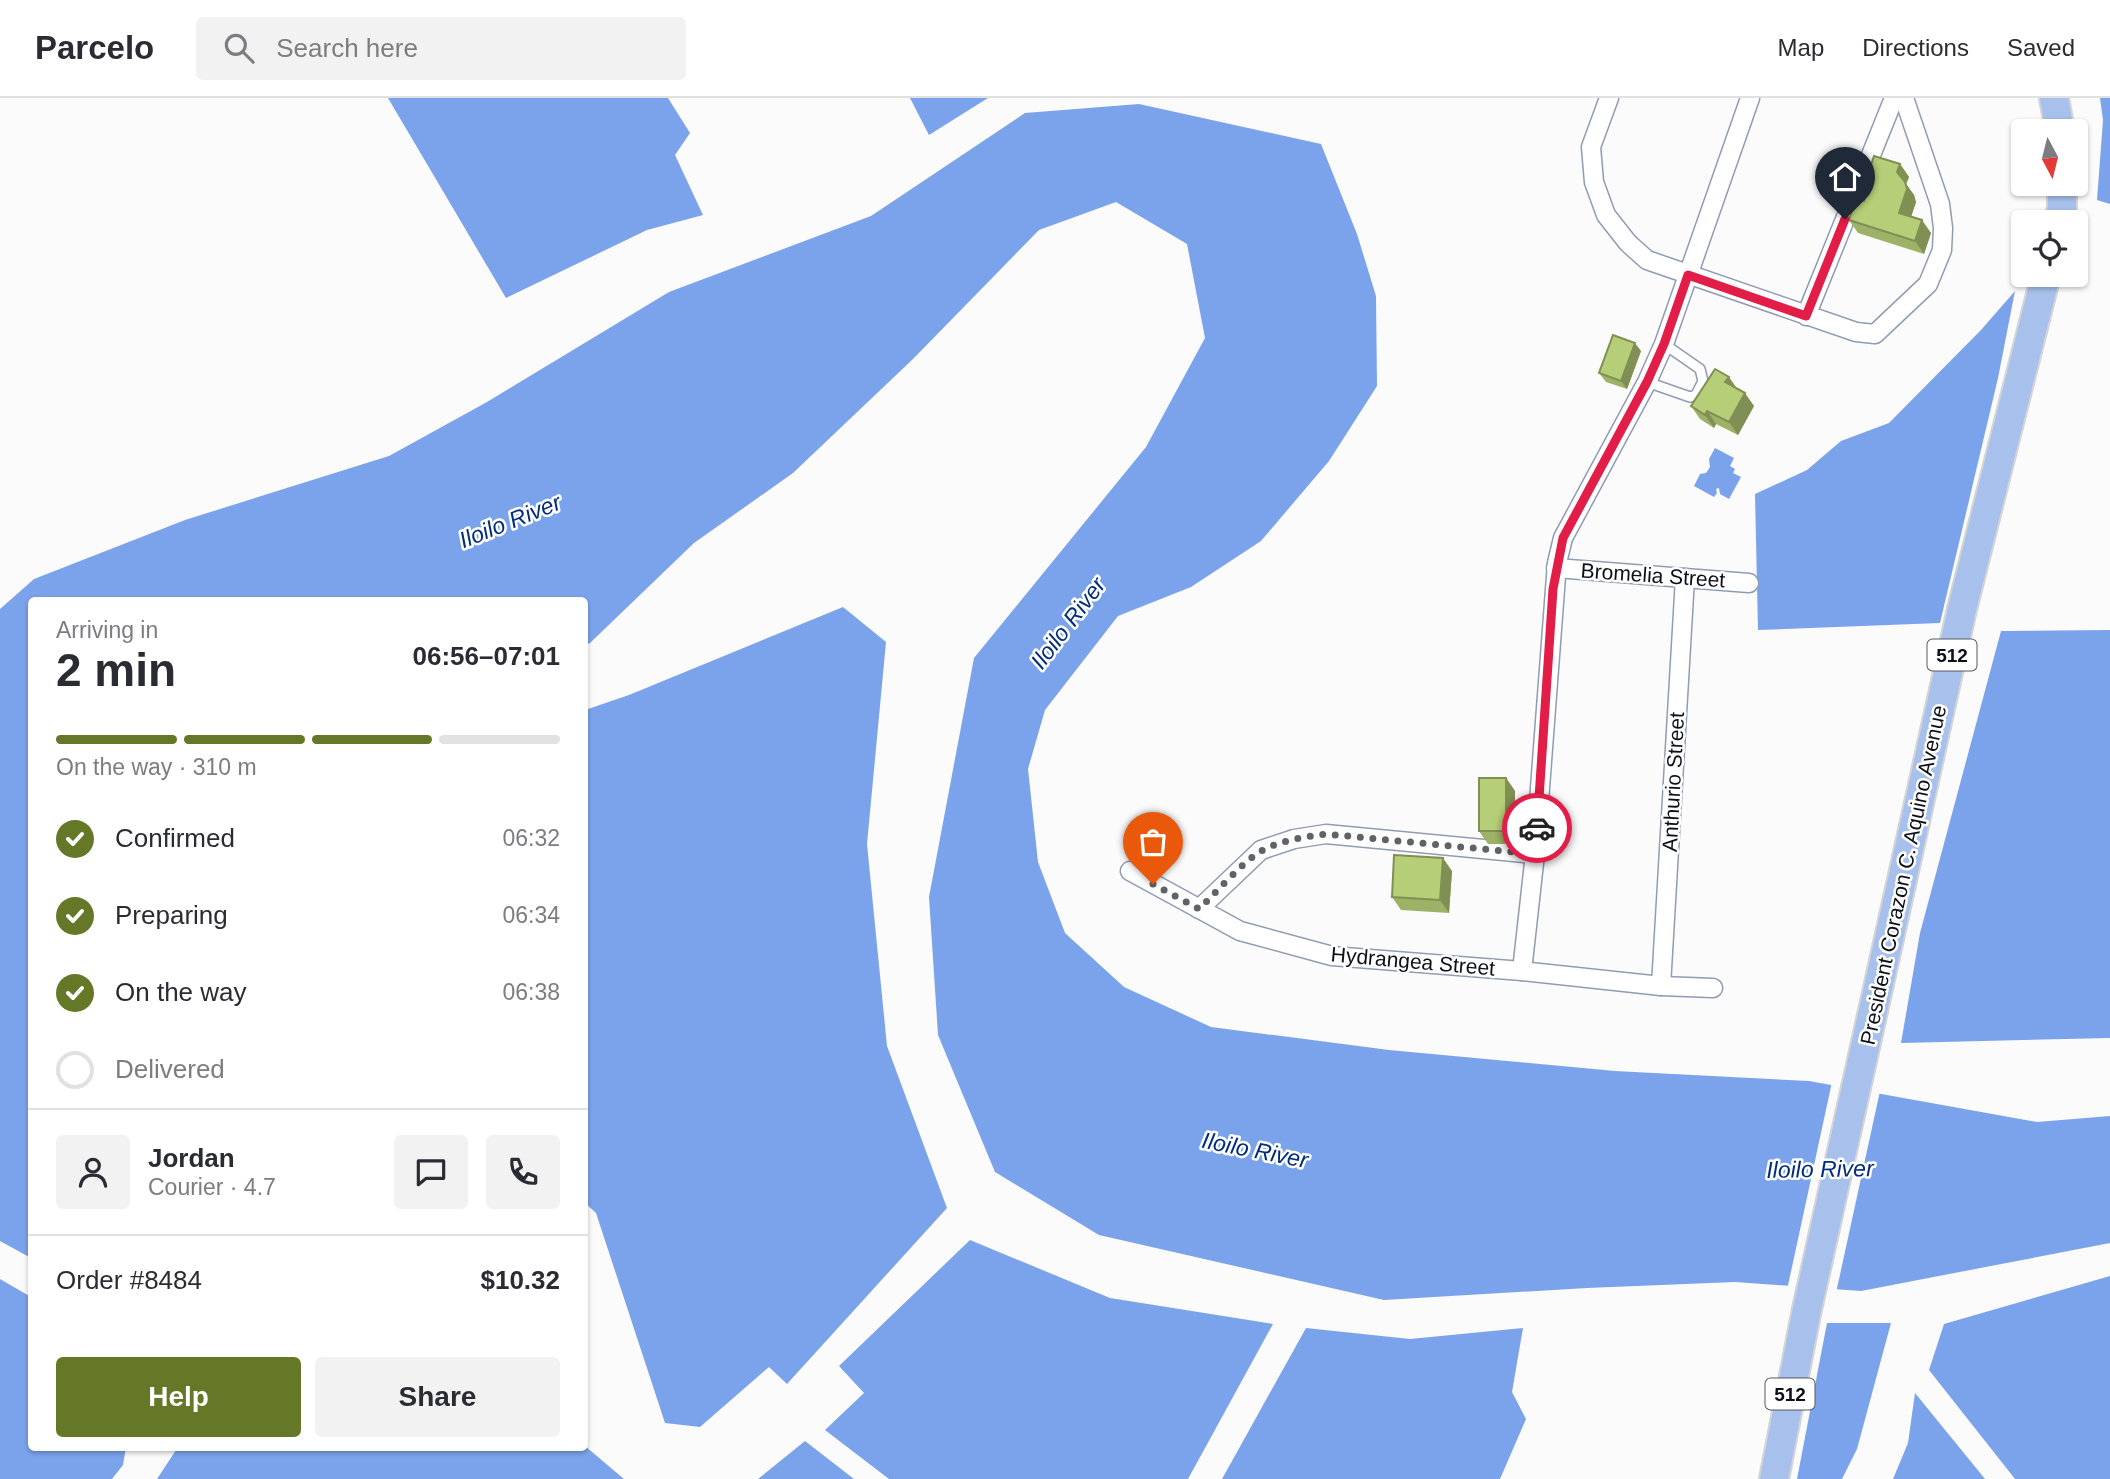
<!DOCTYPE html>
<meta charset="utf-8">
<style>
:root{--surface:#fff;--page:#f2f2f3;--text:#2b2b33;--muted:#7c7c81;--line:#e1e1e2;--accent:#657828}
body{margin:0;font-family:Helvetica,sans-serif;background:var(--page);color:var(--text);height:100vh;display:flex;flex-direction:column;font-size:26px;white-space:nowrap}
*{box-sizing:border-box;margin:0}
p{font-size:23px;color:var(--muted)}
.icon{flex:none;width:38px;height:38px;fill:none;stroke:currentColor;stroke-width:2;stroke-linecap:round;stroke-linejoin:round}
.map{position:relative;flex:1;overflow:hidden}
.details{position:absolute;left:28px;top:499px;width:560px;height:854px;display:flex;flex-direction:column;background:var(--surface);border-radius:7px;box-shadow:0 2px 5px #0004}
.details>*{flex:none}
.needle{width:46px;rotate:173deg}
.controls{position:absolute;left:2011px;top:21px;display:grid;gap:14px}
.controls a{display:grid;place-items:center;width:77px;height:77px;border-radius:7px;background:var(--surface);box-shadow:0 2px 5px #0004;font-size:35px}
.pin{position:absolute;display:grid;place-items:center;width:60px;height:60px;color:#fff;margin:-72px -30px;border-radius:50% 50% 50% 0;rotate:-45deg;box-shadow:0 0 7px #0007}
.pin .icon{rotate:45deg}
.courier{position:absolute;display:grid;place-items:center;width:70px;height:70px;margin:-35px;border:5px solid #e11d48;border-radius:50%;background:#fff;color:#222;box-shadow:0 2px 9px #0007}
.overview em{font-style:normal;font-weight:600}
.overview div{display:flex;flex-direction:column-reverse}
.overview{display:flex;align-items:center;justify-content:space-between;height:119px;padding:0 28px}
h1{font-size:46px;font-weight:600;line-height:52px}
.bar{display:grid;grid-template-columns:repeat(4,1fr);gap:10px 7px;align-content:center;height:84px;padding:0 28px}
.bar i{height:9px;border-radius:5px;background:var(--line)}
.bar .on{background:var(--accent)}
.bar p{grid-column:span 4}
.line{display:flex;align-items:center;gap:18px;padding:0 28px;border-top:2px solid var(--line)}
.line div{flex:1}
.round{display:grid;place-items:center;flex:none;width:74px;height:74px;border-radius:7px;background:var(--page)}
ol{padding:0 28px;list-style:none}
li{display:flex;align-items:center;gap:21px;height:77px}
li p{margin-inline-start:auto}
li .icon{padding:7px;border-radius:50%;background:var(--accent);color:#fff;stroke-width:4}
li:last-child{color:var(--muted)}
li i{width:38px;height:38px;border:4px solid var(--line);border-radius:50%}
.button{display:flex;gap:14px;margin-top:auto;padding:14px 28px}
.button a{flex:1;height:80px;border-radius:7px;background:var(--accent);color:#fff;font-size:28px;font-weight:600;line-height:80px;text-align:center}
.button a+a{background:var(--page);color:var(--text)}
header{display:flex;align-items:center;gap:42px;box-sizing:border-box;height:98px;padding:0 35px;background:var(--surface);border-bottom:2px solid var(--line)}
header strong{font-size:33px}
nav{display:flex;gap:38px;margin-inline-start:auto;font-size:24px}
.search{width:490px;height:63px;background:var(--page);display:flex;align-items:center;gap:18px;box-sizing:border-box;padding:0 24px;border-radius:7px;color:var(--muted);font-size:26px}
.map>svg:first-child{display:block}
</style>
<header>
<strong>Parcelo</strong>
<div class="search"><svg class="icon" aria-label="search" viewBox="0 0 24 24"><circle cx="10" cy="10" r="6"/><path d="M15 15l6 6"/></svg>Search here</div>
<nav><a>Map</a><a>Directions</a><a>Saved</a></nav>
</header>
<div class="map">
<svg width="2110" height="1381" viewBox="0 0 2110 1381">
<rect width="100%" height="100%" fill="#fbfbfb"/>
<!-- water -->
<g fill="#7ba3eb">
<polygon points="388,0 668,0 690,35 675,57 703,117 647,132 506,200"/>
<polygon points="910,0 988,0 929,37"/>
<polygon points="2100,0 2110,0 2110,106 2097,102 2103,22"/>
<polygon points="1139,6 1321,46 1357,136 1376,198 1377,288 1329,363 1261,443 1191,489 1118,518 1045,612 1028,671 1038,764 1065,835 1124,889 1211,929 1389,952 1615,973 1809,983 2037,1024 2110,1018 2110,1145 1861,1193 1735,1184 1587,1190 1384,1202 1099,1137 995,1074 938,937 929,799 974,560 1146,349 1205,240 1187,146 1116,104 1039,132 913,261 793,375 694,445 590,545 585,548 584,502 32,502 31,1160 0,1143 0,511 34,481 185,422 389,358 487,304 669,194 871,118 1025,15"/>
<polygon points="2015,193 1998,280 1940,525 1758,532 1755,396 1807,372 1841,343 1889,325 1981,232"/>
<polygon points="1715,350 1734,360 1730,368 1735,371 1733,375 1741,379 1729,401 1720,396 1719,390 1716,391 1717,395 1714,399 1694,388 1700,376 1706,375 1710,369 1709,361"/>
<polygon points="843,509 886,544 867,746 887,948 947,1110 787,1286 769,1269 700,1329 665,1325 596,1115 585,1105 585,612 629,597"/>
<polygon points="2110,532 2110,940 1901,945 1920,835 2001,533"/>
<polygon points="970,1142 1110,1200 1273,1226 1188,1381 889,1381 825,1332 864,1295 839,1268"/>
<polygon points="2110,1178 2110,1381 2015,1381 1929,1272 1944,1226"/>
<polygon points="0,1181 31,1199 32,1349 126,1349 123,1367 112,1381 0,1381"/>
<polygon points="1827,1225 1891,1225 1857,1351 1842,1381 1797,1381"/>
<polygon points="1306,1230 1410,1241 1523,1230 1512,1294 1526,1321 1500,1381 1222,1381"/>
<polygon points="1915,1295 1985,1381 1893,1381 1908,1345"/>
<polygon points="805,1343 854,1381 758,1381"/>
<polygon points="585,1348 624,1381 157,1381 178,1349"/>
</g>
<!-- pier -->
<polygon fill="#fbfbfb" points="1832,984 1880,993 1836,1195 1787,1192"/>
<g fill="none" stroke-linecap="round" stroke-linejoin="round">
<!-- service casing -->
<g stroke="#8f9cb4" stroke-width="12">
<polyline id="service" points="1647,284 1690,299 1696,297 1703,283 1700,271 1664,246"/>
</g>
<!-- minor casing -->
<g stroke="#8f9cb4" stroke-width="21">
<g id="minor">
<polyline points="1609,0 1591,49 1594,84 1606,117 1628,145 1647,162 1856,234 1875,236 1928,186 1942,152 1943,130 1940,106 1904,0"/>
<polyline points="1806,218 1894,0"/>
<polyline points="1556,470 1749,485"/>
<polyline points="1130,773 1240,833 1332,858 1522,873 1661,888 1713,890"/>
<polyline points="1199,811 1261,752 1294,741 1326,736 1535,756"/>
<polyline points="1522,873 1535,756 1557,465 1563,440 1647,284 1664,246 1750,0"/>
<polyline points="1661,888 1685,480"/>
</g>
</g>
<!-- primary casing -->
<g stroke="#d3d4d6" stroke-width="32">
<g id="primary">
<polyline points="2054,0 2060,33"/>
<polyline points="2058,124 2062,111 2062,86"/>
<polyline points="1774,1381 1807,1211 1962,511 2046,177"/>
</g>
</g>
<!-- service -->
<use href="#service" stroke="#fff" stroke-width="9"/>
<!-- minor -->
<use href="#minor" stroke="#fff" stroke-width="18"/>
<!-- primary -->
<use href="#primary" stroke="#a7c0ec" stroke-width="28"/>
</g>
<!-- wall -->
<g fill="#9db167">
<polygon points="1900,66 1909,79 1906,86 1914,97 1916,104 1911,119 1931,135 1924,156 1858,135 1849,122 1864,103 1865,99 1862,94"/>
<polygon points="1641,253 1627,291 1606,284 1599,275"/>
<polygon points="1736,290 1754,308 1738,337 1716,326 1714,330 1700,321 1691,308"/>
<polygon points="1506,680 1515,693 1515,746 1488,746 1479,733"/>
<polygon points="1452,773 1449,815 1401,812 1392,799"/>
</g>
<!-- shaded-wall -->
<g fill="#809054">
<polygon points="1900,66 1909,79 1906,86 1914,97 1916,104 1908,128 1899,115 1897,74"/>
<polygon points="1922,122 1931,135 1924,156 1915,143"/>
<polygon points="1635,245 1641,253 1627,291 1621,283"/>
<polygon points="1729,279 1738,292 1725,284"/>
<polygon points="1745,295 1754,308 1738,337 1729,324"/>
<polygon points="1707,313 1716,326 1714,330 1705,317"/>
<polygon points="1506,680 1515,693 1515,746 1506,733"/>
<polygon points="1443,760 1452,773 1449,815 1440,802"/>
</g>
<!-- building -->
<g fill="#b7ce78" stroke="#809054" stroke-width="2">
<polygon points="1874,58 1900,66 1897,74 1905,84 1907,91 1899,115 1922,122 1915,143 1849,122 1856,100 1864,103 1866,96 1862,94"/>
<polygon points="1613,237 1635,245 1621,283 1599,275"/>
<polygon points="1715,271 1729,279 1725,284 1745,295 1729,324 1707,313 1705,317 1691,308"/>
<rect x="1479" y="680" width="27" height="53"/>
<polygon points="1394,757 1443,760 1440,802 1392,799"/>
</g>
<g fill="none" stroke-linecap="round" stroke-linejoin="round">
<!-- done -->
<path stroke="#606268" stroke-width="7" stroke-dasharray="0 12.6" d="M1153 786 1199 811C1215 796 1245 761 1263 752 1282 742 1305 739 1326 736L1535 756 1537 730"/>
<!-- route -->
<polyline stroke="#e11d48" stroke-width="9" points="1537,730 1553,491 1563,440 1647,284 1664,246 1688,177 1806,218 1845,121"/>
</g>
<g text-anchor="middle" dominant-baseline="central" stroke-width="5" stroke-linejoin="round" paint-order="stroke">
<!-- shield labels -->
<g fill="#fff" stroke="#55585e" stroke-width="2">
<rect x="1927.5" y="541.5" width="49" height="31" rx="5"/>
<rect x="1765.5" y="1280.5" width="49" height="31" rx="5"/>
</g>
<g font-size="19" font-weight="bold" fill="#0c1019">
<text x="1952" y="557">512</text>
<text x="1790" y="1296">512</text>
</g>
<!-- street labels -->
<g font-size="21" fill="#0c1019" stroke="#fff">
<text transform="translate(1653 477) rotate(4)">Bromelia Street</text>
<text transform="translate(1673 684) rotate(-87)">Anthurio Street</text>
<text transform="translate(1903 777) rotate(-78)">President Corazon C. Aquino Avenue</text>
<text transform="translate(1413 863) rotate(5)">Hydrangea Street</text>
</g>
<!-- water labels -->
<g font-size="23" font-style="italic" fill="#022d7e" stroke="#fff">
<text transform="translate(510 423) rotate(-22)">Iloilo River</text>
<text transform="translate(1068 525) rotate(-53)">Iloilo River</text>
<text transform="translate(1255 1052) rotate(11)">Iloilo River</text>
<text transform="translate(1820 1071) rotate(-1)">Iloilo River</text>
</g>
</g>
</svg>
<div class="controls">
<a><svg class="needle" viewBox="-14 -14 28 28"><path d="M0-13l5 13h-10z" fill="#e53935"/><path d="M0 13l5-13h-10z" fill="#7c7c81"/></svg></a>
<a><svg class="icon" aria-label="locate" viewBox="0 0 24 24"><circle cx="12" cy="12" r="6"/><path d="M12 2v4M12 18v4M2 12h4M18 12h4"/></svg></a>
</div>
<div class="pin" style="left:1153px;top:786px;background:#ea580c"><svg class="icon" aria-label="bag" viewBox="0 0 24 24"><path d="M5 8h14l-1 12H6zM9 8a3 3 0 0 1 6 0"/></svg></div>
<div class="pin" style="left:1845px;top:121px;background:#1f2937"><svg class="icon" aria-label="home" viewBox="0 0 24 24"><path d="M3 11l9-7 9 7M6 9v11h12V9"/></svg></div>
<div class="courier" style="left:1537px;top:730px"><svg class="icon" aria-label="car" viewBox="0 0 24 24"><path d="M5 17H2v-5l4-1 3-4h7l3 4 3 1v5h-3M9 17h6M6 11h13"/><circle cx="7" cy="17" r="2"/><circle cx="17" cy="17" r="2"/></svg></div>
<section class="details">
<div class="overview"><div><h1>2 min</h1><p>Arriving in</p></div><em>06:56–07:01</em></div>
<div class="bar"><i class="on"></i><i class="on"></i><i class="on"></i><i></i><p>On the way · 310 m</p></div>
<ol>
<li><svg class="icon" aria-label="check" viewBox="0 0 24 24"><path d="M5 12l5 5 9-10"/></svg>Confirmed<p>06:32</p></li>
<li><svg class="icon" aria-label="check" viewBox="0 0 24 24"><path d="M5 12l5 5 9-10"/></svg>Preparing<p>06:34</p></li>
<li><svg class="icon" aria-label="check" viewBox="0 0 24 24"><path d="M5 12l5 5 9-10"/></svg>On the way<p>06:38</p></li>
<li><i></i>Delivered</li>
</ol>
<div class="line" style="height:126px"><a class="round"><svg class="icon" aria-label="person" viewBox="0 0 24 24"><circle cx="12" cy="8" r="4"/><path d="M4 21q1-7 8-7t8 7"/></svg></a><div><b>Jordan</b><p>Courier · 4.7</p></div><a class="round"><svg class="icon" aria-label="chat" viewBox="0 0 24 24"><path d="M4 5h16v11H9l-5 4z"/></svg></a><a class="round"><svg class="icon" aria-label="phone" viewBox="0 0 24 24"><path d="M5 4h4l2 5-3 2q2 4 5 5l2-3 5 2v4C11 20 4 13 5 4z"/></svg></a></div>
<div class="line" style="height:91px"><div>Order #8484</div><b>$10.32</b></div>
<div class="button"><a>Help</a><a>Share</a></div>
</section>
</div>
